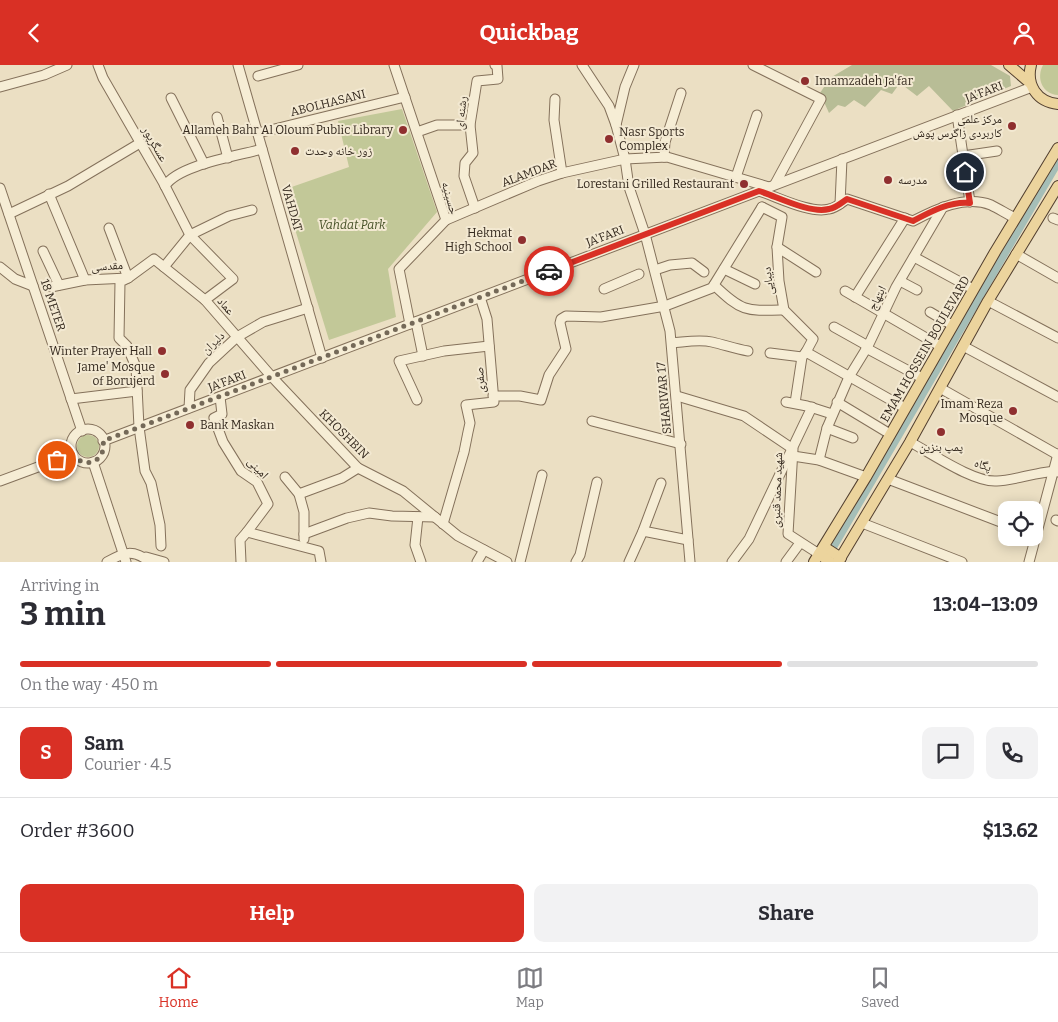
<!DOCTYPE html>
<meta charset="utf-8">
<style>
:root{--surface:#fff;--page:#f2f2f3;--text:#2b2b33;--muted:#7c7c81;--line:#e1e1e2;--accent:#d93025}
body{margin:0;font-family:Bitter,"Noto Naskh Arabic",serif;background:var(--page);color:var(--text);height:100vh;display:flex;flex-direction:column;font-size:19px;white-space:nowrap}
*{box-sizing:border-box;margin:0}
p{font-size:16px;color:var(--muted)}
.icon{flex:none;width:28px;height:28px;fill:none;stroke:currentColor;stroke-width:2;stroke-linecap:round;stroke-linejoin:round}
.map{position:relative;height:497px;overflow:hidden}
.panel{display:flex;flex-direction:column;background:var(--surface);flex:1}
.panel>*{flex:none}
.buttons{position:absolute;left:998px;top:436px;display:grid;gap:10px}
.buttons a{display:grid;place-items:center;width:45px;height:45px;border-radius:10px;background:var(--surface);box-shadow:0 2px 12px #0003;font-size:25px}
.pin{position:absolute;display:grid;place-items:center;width:42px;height:42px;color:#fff;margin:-21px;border:2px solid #fff;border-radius:50%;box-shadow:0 1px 5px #0007}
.courier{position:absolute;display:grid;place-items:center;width:50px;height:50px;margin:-25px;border:4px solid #d93025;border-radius:50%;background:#fff;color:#222;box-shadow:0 1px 6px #0007}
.headline em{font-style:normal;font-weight:700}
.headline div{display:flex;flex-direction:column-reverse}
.headline{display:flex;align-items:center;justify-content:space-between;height:85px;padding:0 20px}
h1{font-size:32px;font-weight:700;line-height:38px}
.bar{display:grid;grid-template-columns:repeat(4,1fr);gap:8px 5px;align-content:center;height:60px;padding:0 20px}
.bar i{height:6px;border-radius:4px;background:var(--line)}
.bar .on{background:var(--accent)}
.bar p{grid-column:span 4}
.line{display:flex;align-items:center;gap:12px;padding:0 20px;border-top:1px solid var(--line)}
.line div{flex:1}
.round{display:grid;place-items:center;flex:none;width:52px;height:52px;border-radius:10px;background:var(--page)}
.cta{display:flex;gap:10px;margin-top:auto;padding:10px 20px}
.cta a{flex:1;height:58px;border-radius:10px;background:var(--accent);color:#fff;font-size:20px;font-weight:700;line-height:58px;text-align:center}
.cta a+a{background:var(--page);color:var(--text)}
header{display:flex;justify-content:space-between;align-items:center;height:65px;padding:0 20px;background:var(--accent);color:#fff;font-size:22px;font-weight:700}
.dock{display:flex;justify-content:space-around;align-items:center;height:70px;border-top:1px solid var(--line);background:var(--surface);font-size:14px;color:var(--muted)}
.dock a{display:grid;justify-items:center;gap:2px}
.dock .on{color:var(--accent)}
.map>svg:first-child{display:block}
</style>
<header><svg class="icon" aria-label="back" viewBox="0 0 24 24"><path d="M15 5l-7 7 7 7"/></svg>Quickbag<svg class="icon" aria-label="person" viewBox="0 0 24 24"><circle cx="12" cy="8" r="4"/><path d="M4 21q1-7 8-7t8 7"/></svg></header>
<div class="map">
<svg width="1058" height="497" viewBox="0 0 1058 497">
<rect width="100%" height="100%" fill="#ebdfc3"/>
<!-- green -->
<g fill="#c2c898">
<path d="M1043 0H1058V30C1042 29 1036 13 1043 0Z"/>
<polygon points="402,44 437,147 388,204 396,252 329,275 283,125 349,102 338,56"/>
<circle cx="88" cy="381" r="11"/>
</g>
<!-- cemetery -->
<polygon fill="#b8bd96" points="852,0 991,0 1010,11 1011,21 953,46 929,21 917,31 900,18 892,29 881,25 865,42 854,35 845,42 838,40 829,48 820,28 830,13"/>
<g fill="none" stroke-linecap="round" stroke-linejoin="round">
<!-- canal -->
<polyline stroke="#a5beb7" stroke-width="8" points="832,484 1058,97"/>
<!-- minor casing -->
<g stroke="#84715b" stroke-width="11">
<g id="minor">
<polyline points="98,0 103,13 163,117 190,170 233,214 205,235 272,312 358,403 403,426 458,471 507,497"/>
<polyline points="238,0 322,293"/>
<polyline points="394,0 446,155 399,204 410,259"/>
<polyline points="582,0 609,41 616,60 625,94 629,122 645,169 670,266 690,497"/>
<polyline points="753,0 821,34 775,119"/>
<polyline points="258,11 298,0"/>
<polyline points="0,22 44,10 67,0"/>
<polyline points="171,33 204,99"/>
<polyline points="555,34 554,55 562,108"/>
<polyline points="957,50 970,137"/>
<polyline points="217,52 228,93"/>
<polyline points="616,60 625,22 634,0"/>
<polyline points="417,67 437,60 470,60"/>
<polyline points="258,68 405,32"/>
<polyline points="963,91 997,86"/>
<polyline points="664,92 665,77 681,28"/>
<polyline points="736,112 757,50"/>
<path d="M165 121C178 100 238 91 262 84"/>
<polyline points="0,123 82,366"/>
<path d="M759 126C778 132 810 149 829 144 836 143 841 138 847 134L913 156C936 144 965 130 991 140 999 144 1007 149 1015 153"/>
<polyline points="49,129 85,215"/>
<polyline points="840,139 842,94"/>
<polyline points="762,142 782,152 777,182 779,216 784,245 813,274 806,287"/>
<polyline points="475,143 464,111 465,98 473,88 470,60 477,16 498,14 497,1 495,0"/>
<polyline points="9,149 68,121 140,78"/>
<polyline points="1053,153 1058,155"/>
<polyline points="446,155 538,116 562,108 625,94 667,92 769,122"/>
<polyline points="109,163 128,213 120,217 119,273 127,281 136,302 139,362 145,406 151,418 160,460 161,481"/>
<polyline points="777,182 816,207"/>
<polyline points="43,186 59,220"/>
<polyline points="1016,189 1058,213"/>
<polyline points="914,192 973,224"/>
<polyline points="0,202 15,214 33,221"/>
<polyline points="164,202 190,170 229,151 252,145"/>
<polyline points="724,204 755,219"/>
<polyline points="655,205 670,200 692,198 704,207"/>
<polyline points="900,216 917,225"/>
<path d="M714 220C742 247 746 246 784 245"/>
<polyline points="51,222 85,215 128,213 154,194 205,235"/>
<polyline points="604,224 639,209"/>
<polyline points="845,226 940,281"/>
<polyline points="855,232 905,153"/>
<polyline points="988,236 1058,273"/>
<polyline points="930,247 952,260"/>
<polyline points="416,257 423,291"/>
<polyline points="834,262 868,281"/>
<path d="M672 278C685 277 699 274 712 277 725 280 736 284 748 286"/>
<polyline points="963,281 1058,332"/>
<polyline points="866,283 922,313"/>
<polyline points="770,288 802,292"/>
<polyline points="940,323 1058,390"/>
<polyline points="493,331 520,331 541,335 549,310 566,284 560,258 561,254 566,251 601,252 665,241 712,223 762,142"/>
<polyline points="677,331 744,351 793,384 788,469 819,489"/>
<polyline points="220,332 222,349 214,353 223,377 241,406 257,417 268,439 247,467 319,486 321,497"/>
<polyline points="71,334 137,326"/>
<polyline points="417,335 399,296 444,286 489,281"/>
<polyline points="786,337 807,341 832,349"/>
<polyline points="837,337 890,369"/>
<polyline points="795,338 802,292 806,287 905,343"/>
<polyline points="189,343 190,325 209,298 237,272 263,257 308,243"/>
<polyline points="592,356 681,379"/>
<polyline points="827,363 853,373"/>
<circle cx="88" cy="381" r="17"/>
<polyline points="103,376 1032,22"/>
<path d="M910 377C931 388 974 418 997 416 1013 416 1047 404 1058 407"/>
<polyline points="793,391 819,395 866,412"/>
<polyline points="819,395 827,363 849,312 868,281 896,222 943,142"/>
<polyline points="93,397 126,497"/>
<polyline points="285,412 299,429 304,447 304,474"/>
<polyline points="888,414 1006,459"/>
<polyline points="0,416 73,389"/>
<polyline points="299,429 342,413 358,403"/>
<polyline points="418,452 415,480 421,497"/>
<polyline points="1056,455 1058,456"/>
<polyline points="862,458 962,497"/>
<polyline points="443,459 464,387 468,367 470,358 466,340 494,337 487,254 480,232"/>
<polyline points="643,466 688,475"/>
<polyline points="304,469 347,453 369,448 392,451 435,452"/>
<polyline points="146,492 164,497"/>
<path d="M107 497C124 487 133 484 150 497"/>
<polyline points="241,497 240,475 247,467"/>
<polyline points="477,497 484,485"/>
<polyline points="520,497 542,410"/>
<polyline points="576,497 580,490 597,417"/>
<polyline points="629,497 643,466 661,418"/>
<polyline points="732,497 749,474 812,342"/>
<polyline points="786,497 800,478"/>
<polyline points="1029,497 1058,389"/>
</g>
</g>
<!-- major casing -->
<g stroke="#523f2f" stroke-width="12">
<g id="major">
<polyline points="1009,0 1030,18"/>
<path d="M1031 0C1026 20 1037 37 1058 39"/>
<polyline points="824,482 841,493"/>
<polyline points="819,489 830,497"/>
<polyline points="814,497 866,412 995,187 1058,83"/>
<polyline points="838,497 910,377 988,236 1058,121"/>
</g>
</g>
<!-- minor -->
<use href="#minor" stroke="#f6edd5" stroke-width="9"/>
<!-- major -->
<use href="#major" stroke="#ecd49d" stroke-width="10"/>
</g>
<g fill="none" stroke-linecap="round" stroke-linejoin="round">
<!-- done -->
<path stroke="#746958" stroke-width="5" stroke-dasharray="0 9" d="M57 395 73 389C84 406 107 396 103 376L549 206"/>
<!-- route -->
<path stroke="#d93025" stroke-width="6" d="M549 206 759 126C778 132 810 149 829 144 836 143 841 138 847 134L913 156C930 147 950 136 970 138L965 107"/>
</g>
<!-- markers -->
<g fill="#8f2f2f" stroke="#f3e9d2" stroke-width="2">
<circle cx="805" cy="16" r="5"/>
<circle cx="1012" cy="61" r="5"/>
<circle cx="403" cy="65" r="5"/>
<circle cx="609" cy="74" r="5"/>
<circle cx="295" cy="86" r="5"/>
<circle cx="888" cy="115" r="5"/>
<circle cx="744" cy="119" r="5"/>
<circle cx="522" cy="175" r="5"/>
<circle cx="162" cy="286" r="5"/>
<circle cx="165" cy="309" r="5"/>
<circle cx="1013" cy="346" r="5"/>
<circle cx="190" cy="360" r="5"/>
<circle cx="941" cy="367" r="5"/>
</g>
<g text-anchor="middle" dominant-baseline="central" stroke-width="4" stroke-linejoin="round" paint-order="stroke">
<!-- poi labels -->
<g font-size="12" fill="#34291e" stroke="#f3e9d2" text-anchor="end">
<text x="815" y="16" text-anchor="start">Imamzadeh Ja'far</text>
<text x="1002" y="54">مرکز علمی<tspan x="1002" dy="14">کاربردی زاگرس پوش</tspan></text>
<text x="393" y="65">Allameh Bahr Al Oloum Public Library</text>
<text x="619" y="67" text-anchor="start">Nasr Sports<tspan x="619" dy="14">Complex</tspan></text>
<text x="305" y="86" text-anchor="start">زور خانه وحدت</text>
<text x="898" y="115" text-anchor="start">مدرسه</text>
<text x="734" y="119">Lorestani Grilled Restaurant</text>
<text x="512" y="168">Hekmat<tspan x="512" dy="14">High School</tspan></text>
<text x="152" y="286">Winter Prayer Hall</text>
<text x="155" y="302">Jame' Mosque<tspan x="155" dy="14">of Borujerd</tspan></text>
<text x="1003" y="339">Imam Reza<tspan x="1003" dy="14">Mosque</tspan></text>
<text x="200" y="360" text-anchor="start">Bank Maskan</text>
<text x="941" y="382" text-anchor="middle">پمپ بنزین</text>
</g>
<!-- street labels -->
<g font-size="12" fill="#34291e" stroke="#f3e9d2">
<text transform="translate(984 27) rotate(-21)">JA'FARI</text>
<text transform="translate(328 38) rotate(-14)">ABOLHASANI</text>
<text transform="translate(461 48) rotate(-85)">رشنه ای</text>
<text transform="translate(155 79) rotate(60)">عسگرپور</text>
<text transform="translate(529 108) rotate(-21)">ALAMDAR</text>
<text transform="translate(450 133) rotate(75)">حسینیه</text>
<text transform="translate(292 143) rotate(74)">VAHDAT</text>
<text transform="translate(605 171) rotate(-21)">JA'FARI</text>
<text transform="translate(107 201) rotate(-4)">مقدسی</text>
<text transform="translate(768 216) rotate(-96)">دیبایی</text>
<text transform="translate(877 233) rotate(-64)">ابتهاج</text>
<text transform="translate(53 240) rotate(71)">18 METER</text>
<text transform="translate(226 241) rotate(49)">عماد</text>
<text transform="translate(213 278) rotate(-44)">دلیران</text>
<text transform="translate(925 284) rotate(-60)">EMAM HOSSEIN BOULEVARD</text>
<text transform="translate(480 315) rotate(-94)">صفری</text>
<text transform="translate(227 316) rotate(-21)">JA'FARI</text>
<text transform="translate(664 333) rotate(-95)">SHARIVAR 17</text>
<text transform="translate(344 369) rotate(45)">KHOSHBIN</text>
<text transform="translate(983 400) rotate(19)">پگاه</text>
<text transform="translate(258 403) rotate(47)">امینی</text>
<text transform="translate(777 425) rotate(-88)">شهید محمد قنبری</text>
</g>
<!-- park labels -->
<g font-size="12" font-style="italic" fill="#455026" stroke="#f3e9d2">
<text x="352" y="160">Vahdat Park</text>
</g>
</g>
</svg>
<div class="buttons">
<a><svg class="icon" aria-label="locate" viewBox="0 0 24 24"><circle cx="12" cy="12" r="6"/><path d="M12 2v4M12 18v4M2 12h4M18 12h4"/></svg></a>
</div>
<div class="pin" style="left:57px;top:395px;background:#ea580c"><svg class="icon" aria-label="bag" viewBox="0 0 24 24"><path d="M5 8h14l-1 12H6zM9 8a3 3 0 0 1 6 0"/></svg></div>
<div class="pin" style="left:965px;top:107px;background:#1f2937"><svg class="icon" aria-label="home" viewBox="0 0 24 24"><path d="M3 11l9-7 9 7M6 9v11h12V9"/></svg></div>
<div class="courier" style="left:549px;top:206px"><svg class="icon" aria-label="car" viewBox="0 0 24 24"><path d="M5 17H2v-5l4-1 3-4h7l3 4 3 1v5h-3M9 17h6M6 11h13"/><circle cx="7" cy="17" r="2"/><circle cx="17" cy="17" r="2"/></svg></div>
</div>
<section class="panel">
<div class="headline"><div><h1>3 min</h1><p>Arriving in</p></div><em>13:04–13:09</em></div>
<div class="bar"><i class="on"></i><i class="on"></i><i class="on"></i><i></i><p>On the way · 450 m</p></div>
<div class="line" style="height:90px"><b class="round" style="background:var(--accent);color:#fff">S</b><div><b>Sam</b><p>Courier · 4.5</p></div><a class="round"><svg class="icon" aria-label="chat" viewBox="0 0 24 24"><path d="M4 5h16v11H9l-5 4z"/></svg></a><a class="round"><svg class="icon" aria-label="phone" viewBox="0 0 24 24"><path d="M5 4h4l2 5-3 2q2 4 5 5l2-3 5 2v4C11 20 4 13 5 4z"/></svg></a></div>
<div class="line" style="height:65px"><div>Order #3600</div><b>$13.62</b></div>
<div class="cta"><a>Help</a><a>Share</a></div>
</section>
<nav class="dock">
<a class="on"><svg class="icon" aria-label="home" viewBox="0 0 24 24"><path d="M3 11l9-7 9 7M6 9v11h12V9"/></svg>Home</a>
<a><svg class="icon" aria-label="map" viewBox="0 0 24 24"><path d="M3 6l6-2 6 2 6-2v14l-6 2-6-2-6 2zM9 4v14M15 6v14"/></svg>Map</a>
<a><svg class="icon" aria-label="saved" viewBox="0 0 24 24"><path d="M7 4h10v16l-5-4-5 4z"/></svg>Saved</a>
</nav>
